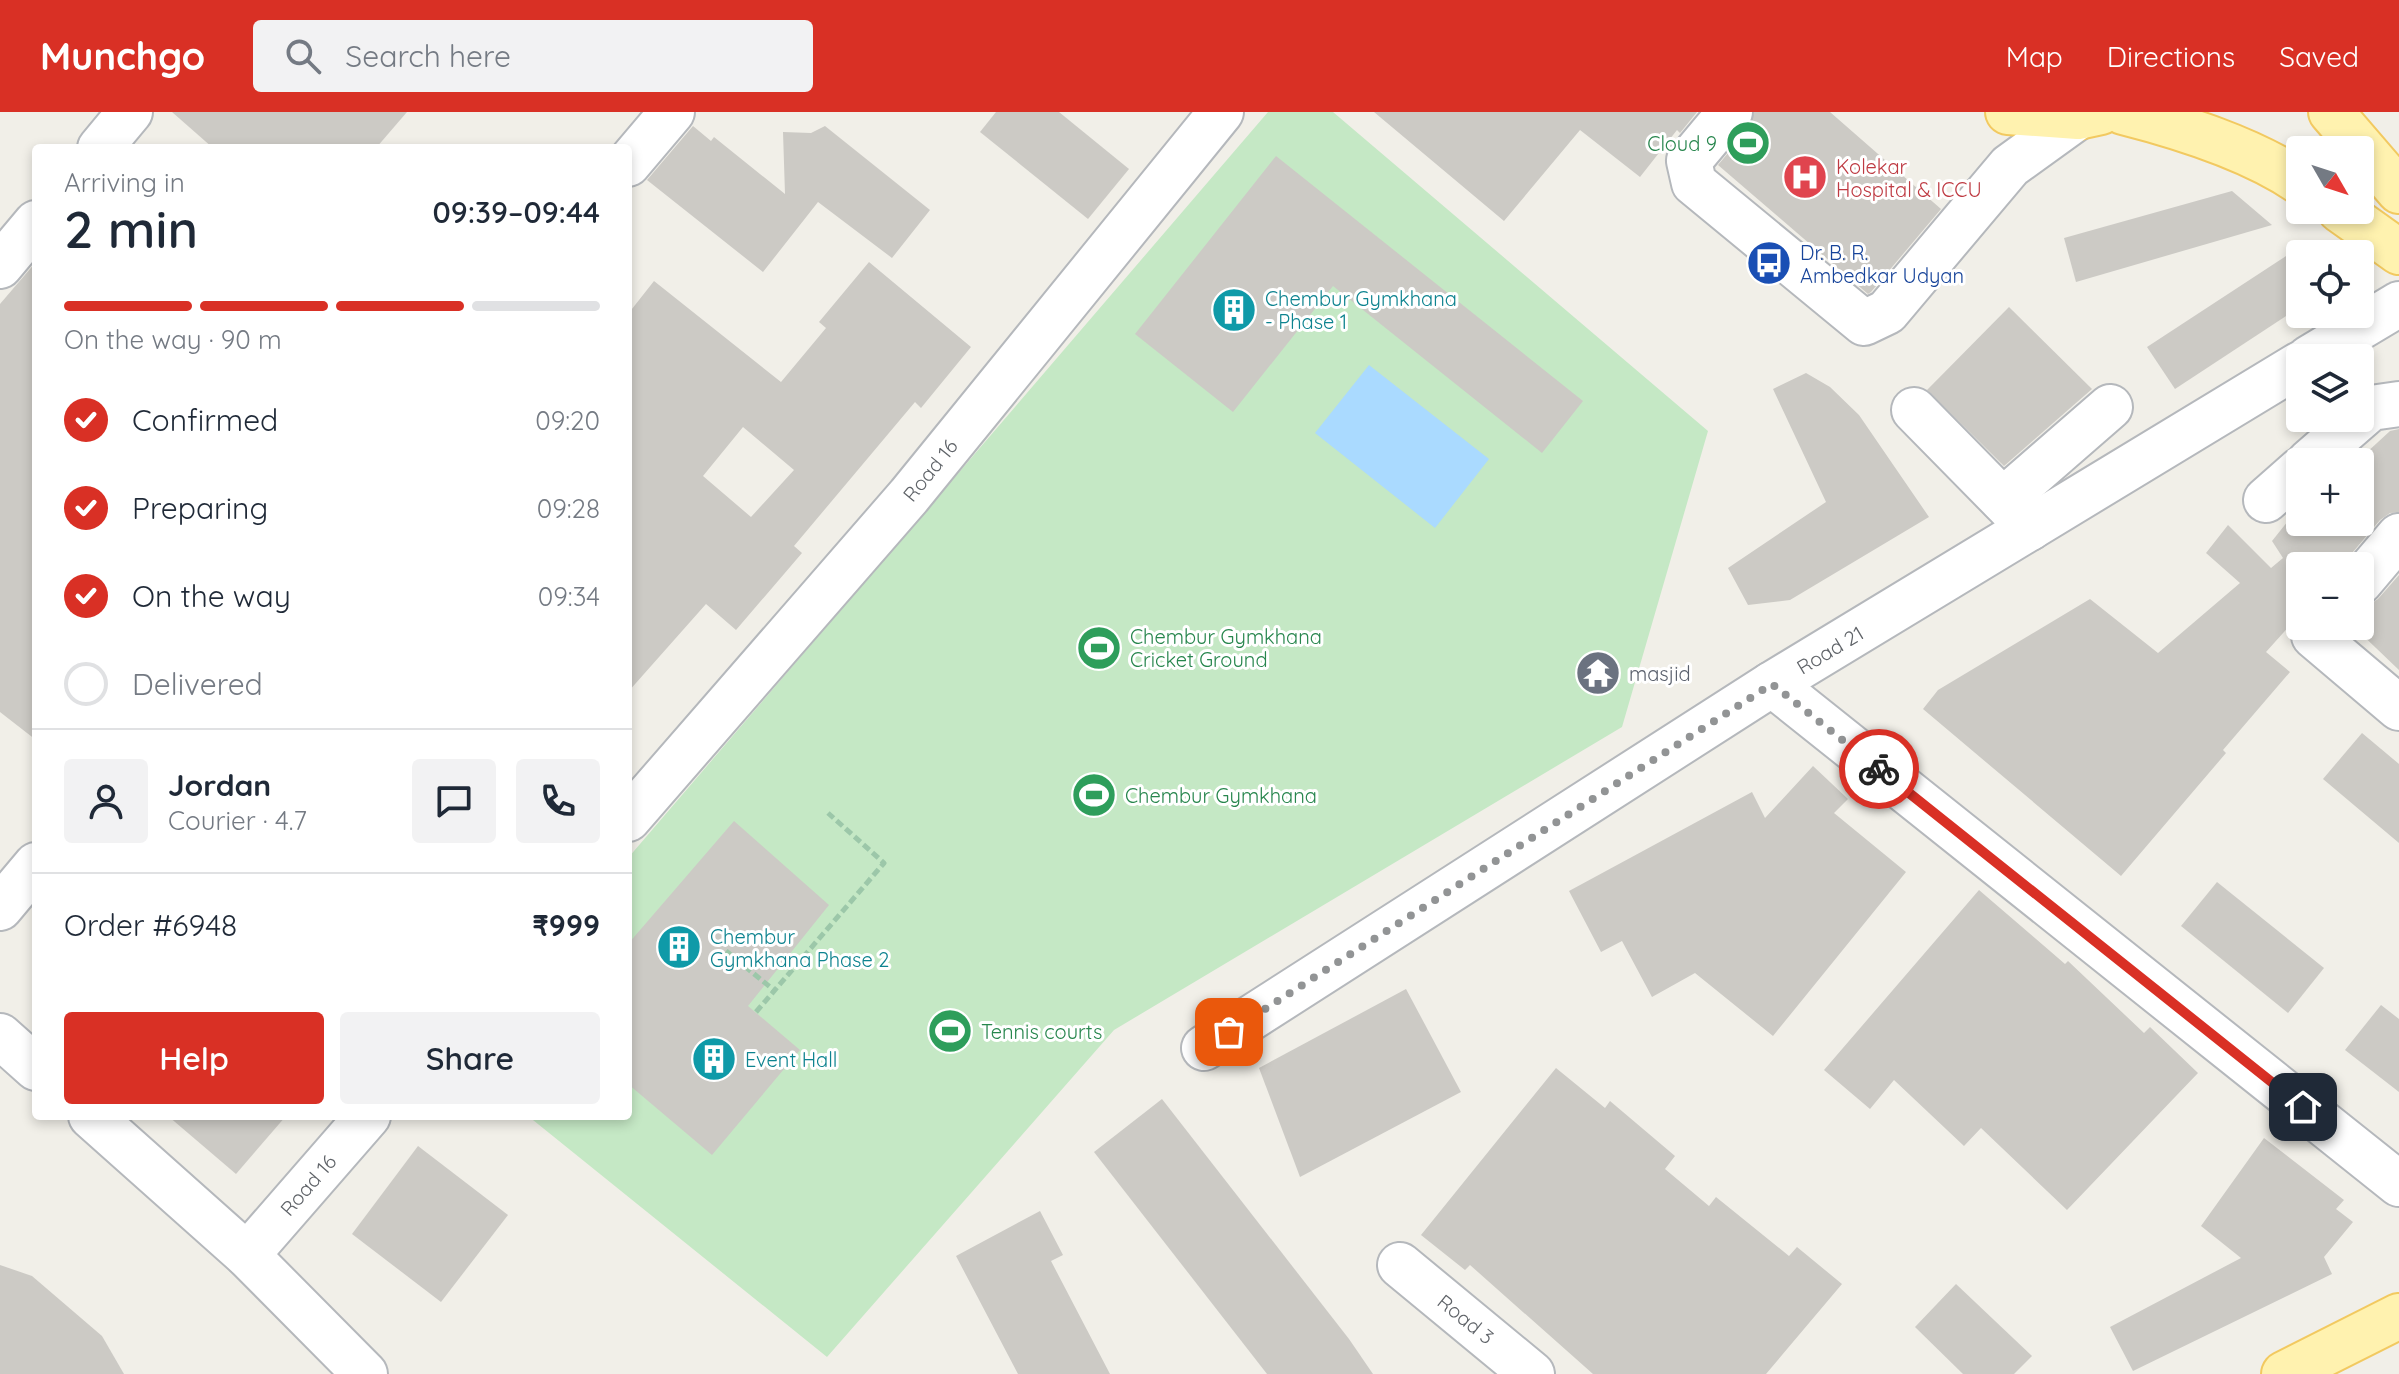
<!DOCTYPE html>
<meta charset="utf-8">
<style>
:root{--surface:#fff;--page:#f2f2f3;--text:#1f2937;--muted:#747a83;--line:#e0e1e3;--accent:#d93025}
body{margin:0;font-family:Quicksand,sans-serif;background:var(--page);color:var(--text);height:100vh;display:flex;flex-direction:column;font-size:30px;white-space:nowrap}
*{box-sizing:border-box;margin:0}
p{font-size:26px;color:var(--muted)}
.icon{flex:none;width:44px;height:44px;fill:none;stroke:currentColor;stroke-width:2;stroke-linecap:round;stroke-linejoin:round}
.map{position:relative;flex:1;overflow:hidden}
.drawer{position:absolute;left:32px;top:32px;width:600px;height:976px;display:flex;flex-direction:column;background:var(--surface);border-radius:8px;box-shadow:0 4px 12px #0003}
.drawer>*{flex:none}
.needle{width:52px;rotate:129deg}
.tools{position:absolute;left:2286px;top:24px;display:grid;gap:16px}
.tools a{display:grid;place-items:center;width:88px;height:88px;border-radius:8px;background:var(--surface);box-shadow:0 4px 12px #0003;font-size:40px}
.pin{position:absolute;display:grid;place-items:center;width:68px;height:68px;color:#fff;margin:-34px;border-radius:16px;box-shadow:0 4px 12px #0006}
.courier{position:absolute;display:grid;place-items:center;width:80px;height:80px;margin:-40px;border:6px solid #d93025;border-radius:50%;background:#fff;color:#222;box-shadow:0 2px 10px #0007}
.summary em{font-style:normal;font-weight:600}
.summary div{display:flex;flex-direction:column-reverse}
.summary{display:flex;align-items:center;justify-content:space-between;height:136px;padding:0 32px}
h1{font-size:52px;font-weight:600;line-height:60px}
.bar{display:grid;grid-template-columns:repeat(4,1fr);gap:12px 8px;align-content:center;height:96px;padding:0 32px}
.bar i{height:10px;border-radius:6px;background:var(--line)}
.bar .selected{background:var(--accent)}
.bar p{grid-column:span 4}
.line{display:flex;align-items:center;gap:20px;padding:0 32px;border-top:2px solid var(--line)}
.line div{flex:1}
.round{display:grid;place-items:center;flex:none;width:84px;height:84px;border-radius:8px;background:var(--page)}
ol{padding:0 32px;list-style:none}
li{display:flex;align-items:center;gap:24px;height:88px}
li p{margin-inline-start:auto}
li .icon{padding:8px;border-radius:50%;background:var(--accent);color:#fff;stroke-width:4}
li:last-child{color:var(--muted)}
li i{width:44px;height:44px;border:4px solid var(--line);border-radius:50%}
.action{display:flex;gap:16px;margin-top:auto;padding:16px 32px}
.action a{flex:1;height:92px;border-radius:8px;background:var(--accent);color:#fff;font-size:32px;font-weight:600;line-height:92px;text-align:center}
.action a+a{background:var(--page);color:var(--text)}
header{display:flex;align-items:center;gap:48px;box-sizing:border-box;height:112px;padding:0 40px;background:var(--accent);color:#fff}
header strong{font-size:38px}
nav{display:flex;gap:44px;margin-inline-start:auto;font-size:28px}
.search{width:560px;height:72px;background:var(--page);display:flex;align-items:center;gap:20px;box-sizing:border-box;padding:0 28px;border-radius:8px;color:var(--muted);font-size:30px}
.map>svg:first-child{display:block}
</style>
<header>
<strong>Munchgo</strong>
<div class="search"><svg class="icon" aria-label="search" viewBox="0 0 24 24"><circle cx="10" cy="10" r="6"/><path d="M15 15l6 6"/></svg>Search here</div>
<nav><a>Map</a><a>Directions</a><a>Saved</a></nav>
</header>
<div class="map">
<svg width="2399" height="1262" viewBox="0 0 2399 1262">
<rect width="100%" height="100%" fill="#f1efe8"/>
<!-- green -->
<polygon fill="#c5e8c5" points="1268,0 1333,0 1708,319 1622,615 1114,918 827,1245 528,1004 628,1004 628,746"/>
<!-- water -->
<polygon fill="#aadaff" points="1369,253 1489,347 1435,416 1315,321"/>
<!-- building -->
<g fill="#cccac5" fill-rule="evenodd">
<polygon points="172,0 407,0 376,36 213,36"/>
<polygon points="996,0 1059,0 1129,57 1088,107 980,20"/>
<polygon points="1374,0 1697,0 1680,21 1677,18 1640,65 1580,18 1504,109"/>
<polygon points="1754,0 1830,0 1941,97 1871,180 1868,182 1718,53 1749,16"/>
<polygon points="693,14 711,29 714,25 785,82 783,20 811,21 825,14 930,98 892,146 818,90 763,160 647,68"/>
<polygon points="1276,44 1583,289 1542,341 1333,174 1233,300 1135,222"/>
<polygon points="2232,79 2272,113 2076,170 2064,126"/>
<polygon points="2300,135 2300,195 2175,277 2147,235"/>
<polygon points="36,150 36,628 0,600 0,192"/>
<path d="M869 150 971 235 921 296 915 290 794 434 802 441 736 518 706 492 628 580V202L654 169 781 270 826 216 819 210ZM743 315 794 358 751 405 703 364Z"/>
<polygon points="2009,195 2092,277 2004,354 1927,278"/>
<polygon points="1806,261 1830,275 1859,303 1929,405 1790,488 1748,493 1728,456 1826,390 1773,277"/>
<polygon points="2399,317 2399,400 2390,401 2380,408 2341,454 2300,454 2300,502 2266,540 2290,560 2223,638 2226,641 2121,764 1923,597 1938,578 2090,487 2158,541 2240,471 2206,441 2228,413 2271,456 2283,446 2272,429 2300,394 2300,410 2360,410 2360,350 2347,350 2360,338 2365,342 2390,319"/>
<polygon points="2399,463 2399,558 2353,514 2360,514 2360,494 2369,493 2378,487"/>
<polygon points="2362,621 2399,652 2399,731 2323,667"/>
<polygon points="1813,654 1848,687 1834,701 1906,760 1773,924 1695,861 1652,885 1622,829 1601,840 1569,779 1752,680 1765,706"/>
<polygon points="734,709 829,793 748,894 800,938 712,1043 628,972 628,832"/>
<polygon points="2217,770 2324,856 2288,901 2181,814"/>
<polygon points="1979,778 2065,852 2068,849 2144,921 2150,915 2198,961 2067,1098 1981,1016 1964,1034 1894,968 1870,997 1824,958"/>
<polygon points="1406,877 1461,980 1300,1065 1259,956"/>
<polygon points="2381,893 2399,907 2399,980 2345,938"/>
<polygon points="1556,956 1605,996 1610,989 1675,1044 1665,1057 1709,1094 1716,1085 1789,1144 1797,1135 1842,1172 1766,1262 1593,1262 1470,1153 1465,1158 1421,1123"/>
<polygon points="1162,987 1349,1227 1373,1262 1267,1262 1094,1040"/>
<polygon points="168,1004 286,1004 236,1062"/>
<polygon points="2264,1026 2344,1088 2336,1097 2353,1110 2324,1145 2332,1162 2133,1259 2110,1215 2241,1146 2201,1114"/>
<polygon points="418,1034 508,1103 441,1190 352,1122"/>
<polygon points="1040,1099 1063,1143 1051,1149 1110,1262 1018,1262 956,1144"/>
<polygon points="0,1153 32,1164 102,1224 124,1262 0,1262"/>
<polygon points="1956,1172 2032,1244 2014,1262 1963,1262 1915,1215"/>
</g>
<g fill="none" stroke-linecap="round" stroke-linejoin="round">
<!-- minor casing -->
<g stroke="#b5b8bc" stroke-width="48">
<g id="minor">
<polyline points="1730,0 1689,49 1694,71 1864,211 1887,200 2010,54 2078,5"/>
<polyline points="100,36 130,0"/>
<polyline points="628,52 672,0"/>
<polyline points="0,154 36,111"/>
<polyline points="2309,246 2399,192"/>
<polyline points="1914,298 2030,416"/>
<polyline points="2309,350 2371,296 2399,292"/>
<polyline points="2003,388 2110,295"/>
<polyline points="2266,388 2300,358"/>
<polyline points="2360,470 2399,424"/>
<polyline points="2323,514 2314,524 2399,596"/>
<polyline points="1772,572 2399,1072"/>
<polyline points="628,707 909,384 1221,0"/>
<polyline points="0,796 36,753"/>
<polyline points="0,924 36,956"/>
<polyline points="1204,936 1772,572 2300,252"/>
<polyline points="91,1004 247,1143 365,1262"/>
<polyline points="247,1143 368,1004"/>
<polyline points="1400,1153 1532,1262"/>
</g>
</g>
<!-- major casing -->
<g stroke="#f2c960" stroke-width="48">
<g id="major">
<polyline points="2008,0 2078,5 2101,0"/>
<path d="M2123 0C2182 15 2250 36 2300 70"/>
<polyline points="2331,0 2399,79"/>
<polyline points="2340,98 2399,140"/>
<polyline points="2284,1262 2399,1204"/>
</g>
</g>
<!-- path -->
<g stroke="#9cc7a9" stroke-width="5" stroke-dasharray="8 4" stroke-linecap="butt">
<polyline points="726,839 775,879"/>
<polyline points="756,900 884,751 828,701"/>
</g>
<!-- minor -->
<use href="#minor" stroke="#fff" stroke-width="44"/>
<!-- major -->
<use href="#major" stroke="#fff2af" stroke-width="44"/>
</g>
<g fill="none" stroke-linecap="round" stroke-linejoin="round">
<!-- done -->
<polyline stroke="#929495" stroke-width="8" stroke-dasharray="0 14.4" points="1229,920 1772,572 1879,657"/>
<!-- route -->
<polyline stroke="#d93025" stroke-width="10" points="1879,657 2303,995"/>
</g>
<!-- icons -->
<defs>
<g id="stadium-disc" transform="scale(2.3)"><circle r="9.5" fill="#2e9e5b" stroke="#fff"/><path d="M0-5a6.5 5 0 1 0 0 10a6.5 5 0 1 0 0-10ZM-3.5-1.8h7v3.6h-7Z" fill="#fff"/></g>
<g id="hospital-disc" transform="scale(2.3)"><circle r="9.5" fill="#e0444e" stroke="#fff"/><path d="M-5-5h3v3.5h4V-5h3V5h-3V1.5h-4V5h-3Z" fill="#fff"/></g>
<g id="bus-disc" transform="scale(2.3)"><circle r="9.5" fill="#1a4fb4" stroke="#fff"/><path d="M-5-6H5V4H4V6H2V4H-2V6H-4V4H-5ZM-3.5-4V0h7V-4ZM-3.5 1.2v1.5H-2V1.2ZM2 1.2v1.5H3.5V1.2Z" fill="#fff"/></g>
<g id="building-disc" transform="scale(2.3)"><circle r="9.5" fill="#0f9aa8" stroke="#fff"/><path d="M-4-6H4V6H1V3H-1V6H-4ZM-2.5-4.3h1.7v1.8h-1.7ZM.8-4.3h1.7v1.8H.8ZM-2.5-1h1.7V.8h-1.7ZM.8-1h1.7V.8H.8Z" fill="#fff"/></g>
<g id="temple-disc" transform="scale(2.3)"><circle r="9.5" fill="#6b7280" stroke="#fff"/><path d="M0-6L5-2H3V0L6.5 2.5H4V6H1.5V3h-3V6H-4V2.5H-6.5L-3 0V-2H-5Z" fill="#fff"/></g>
</defs>
<g fill-rule="evenodd">
<use href="#stadium-disc" x="1748" y="31"/>
<use href="#hospital-disc" x="1805" y="65"/>
<use href="#bus-disc" x="1769" y="151"/>
<use href="#building-disc" x="1234" y="198"/>
<use href="#stadium-disc" x="1099" y="536"/>
<use href="#temple-disc" x="1598" y="561"/>
<use href="#stadium-disc" x="1094" y="683"/>
<use href="#building-disc" x="679" y="835"/>
<use href="#stadium-disc" x="950" y="919"/>
<use href="#building-disc" x="714" y="947"/>
</g>
<g text-anchor="middle" dominant-baseline="central" stroke-width="6" stroke-linejoin="round" paint-order="stroke">
<!-- leisure labels -->
<g font-size="20" fill="#27864d" stroke="#fff" text-anchor="start">
<text x="1717" y="31" text-anchor="end">Cloud 9</text>
<text x="1130" y="524">Chembur Gymkhana<tspan x="1130" dy="23">Cricket Ground</tspan></text>
<text x="1125" y="683">Chembur Gymkhana</text>
<text x="981" y="919">Tennis courts</text>
</g>
<!-- health labels -->
<g font-size="20" fill="#be3a42" stroke="#fff" text-anchor="start">
<text x="1836" y="54">Kolekar<tspan x="1836" dy="23">Hospital &amp; ICCU</tspan></text>
</g>
<!-- transit labels -->
<g font-size="20" fill="#164399" stroke="#fff" text-anchor="start">
<text x="1800" y="140">Dr. B. R.<tspan x="1800" dy="23">Ambedkar Udyan</tspan></text>
</g>
<!-- culture labels -->
<g font-size="20" fill="#0d838f" stroke="#fff" text-anchor="start">
<text x="1265" y="186">Chembur Gymkhana<tspan x="1265" dy="23">- Phase 1</tspan></text>
<text x="710" y="824">Chembur<tspan x="710" dy="23">Gymkhana Phase 2</tspan></text>
<text x="745" y="947">Event Hall</text>
</g>
<!-- street labels -->
<g font-size="20" fill="#5f6368" stroke="#fff">
<text transform="translate(930 358) rotate(-51)">Road 16</text>
<text transform="translate(1830 538) rotate(-31)">Road 21</text>
<text transform="translate(308 1073) rotate(-49)">Road 16</text>
<text transform="translate(1466 1207) rotate(39)">Road 3</text>
</g>
<!-- worship labels -->
<g font-size="20" fill="#5b616d" stroke="#fff" text-anchor="start">
<text x="1629" y="561">masjid</text>
</g>
</g>
</svg>
<div class="tools">
<a><svg class="needle" viewBox="-14 -14 28 28"><path d="M0-13l5 13h-10z" fill="#e53935"/><path d="M0 13l5-13h-10z" fill="#747a83"/></svg></a>
<a><svg class="icon" aria-label="locate" viewBox="0 0 24 24"><circle cx="12" cy="12" r="6"/><path d="M12 2v4M12 18v4M2 12h4M18 12h4"/></svg></a>
<a><svg class="icon" aria-label="layers" viewBox="0 0 24 24"><path d="M12 4l9 5-9 5-9-5zM3 14l9 5 9-5"/></svg></a>
<a>+</a>
<a>−</a>
</div>
<div class="pin" style="left:1229px;top:920px;background:#ea580c"><svg class="icon" aria-label="bag" viewBox="0 0 24 24"><path d="M5 8h14l-1 12H6zM9 8a3 3 0 0 1 6 0"/></svg></div>
<div class="pin" style="left:2303px;top:995px;background:#1f2937"><svg class="icon" aria-label="home" viewBox="0 0 24 24"><path d="M3 11l9-7 9 7M6 9v11h12V9"/></svg></div>
<div class="courier" style="left:1879px;top:657px"><svg class="icon" aria-label="bike" viewBox="0 0 24 24"><circle cx="6" cy="16" r="4"/><circle cx="18" cy="16" r="4"/><path d="M6 16l4-8h5l3 8M10 8l3 8H6M13 5h3"/></svg></div>
<section class="drawer">
<div class="summary"><div><h1>2 min</h1><p>Arriving in</p></div><em>09:39–09:44</em></div>
<div class="bar"><i class="selected"></i><i class="selected"></i><i class="selected"></i><i></i><p>On the way · 90 m</p></div>
<ol>
<li><svg class="icon" aria-label="check" viewBox="0 0 24 24"><path d="M5 12l5 5 9-10"/></svg>Confirmed<p>09:20</p></li>
<li><svg class="icon" aria-label="check" viewBox="0 0 24 24"><path d="M5 12l5 5 9-10"/></svg>Preparing<p>09:28</p></li>
<li><svg class="icon" aria-label="check" viewBox="0 0 24 24"><path d="M5 12l5 5 9-10"/></svg>On the way<p>09:34</p></li>
<li><i></i>Delivered</li>
</ol>
<div class="line" style="height:144px"><a class="round"><svg class="icon" aria-label="person" viewBox="0 0 24 24"><circle cx="12" cy="8" r="4"/><path d="M4 21q1-7 8-7t8 7"/></svg></a><div><b>Jordan</b><p>Courier · 4.7</p></div><a class="round"><svg class="icon" aria-label="chat" viewBox="0 0 24 24"><path d="M4 5h16v11H9l-5 4z"/></svg></a><a class="round"><svg class="icon" aria-label="phone" viewBox="0 0 24 24"><path d="M5 4h4l2 5-3 2q2 4 5 5l2-3 5 2v4C11 20 4 13 5 4z"/></svg></a></div>
<div class="line" style="height:104px"><div>Order #6948</div><b>₹999</b></div>
<div class="action"><a>Help</a><a>Share</a></div>
</section>
</div>
